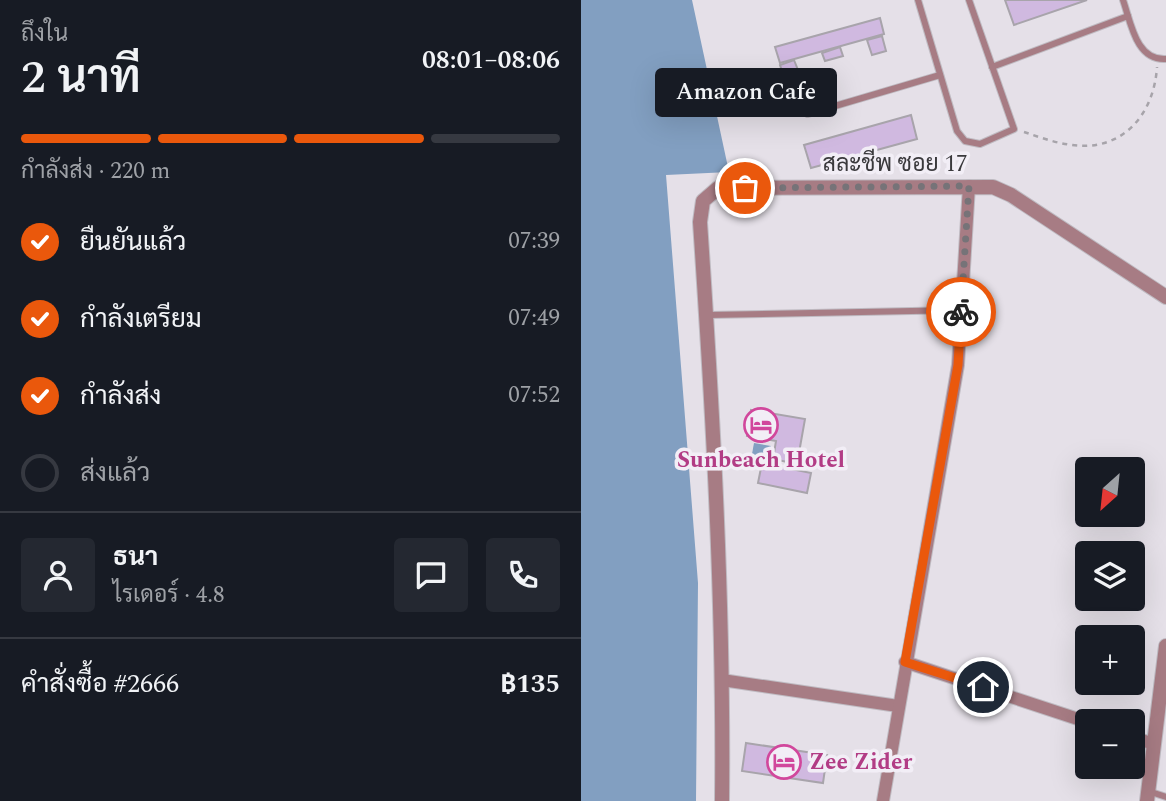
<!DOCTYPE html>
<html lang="th">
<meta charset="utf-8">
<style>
:root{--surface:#171b24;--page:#242831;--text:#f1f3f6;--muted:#9ea1a6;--line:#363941;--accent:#ea580c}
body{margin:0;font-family:Spectral,Sarabun,serif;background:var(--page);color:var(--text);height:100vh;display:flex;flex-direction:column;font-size:26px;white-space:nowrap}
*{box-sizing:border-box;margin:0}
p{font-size:23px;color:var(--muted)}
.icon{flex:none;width:38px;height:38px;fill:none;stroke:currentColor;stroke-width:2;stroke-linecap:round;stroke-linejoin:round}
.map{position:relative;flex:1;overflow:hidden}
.sheet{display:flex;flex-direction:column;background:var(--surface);width:581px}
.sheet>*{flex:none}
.needle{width:46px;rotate:207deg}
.buttons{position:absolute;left:494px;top:457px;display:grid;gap:14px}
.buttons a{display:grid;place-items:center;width:70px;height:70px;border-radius:7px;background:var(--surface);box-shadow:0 7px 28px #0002;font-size:35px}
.pin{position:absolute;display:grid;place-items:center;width:60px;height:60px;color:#fff;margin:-30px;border:4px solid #fff;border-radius:50%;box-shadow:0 2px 7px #0007}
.courier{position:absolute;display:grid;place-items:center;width:70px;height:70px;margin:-35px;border:5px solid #ea580c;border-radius:50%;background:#fff;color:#222;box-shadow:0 2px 9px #0007}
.bubble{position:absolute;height:49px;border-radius:7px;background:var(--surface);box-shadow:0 7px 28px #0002;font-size:23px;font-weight:600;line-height:49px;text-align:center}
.head em{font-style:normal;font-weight:600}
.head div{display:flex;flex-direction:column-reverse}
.head{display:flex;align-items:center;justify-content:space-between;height:119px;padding:0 21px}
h1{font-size:46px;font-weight:600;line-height:52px}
.bar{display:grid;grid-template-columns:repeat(4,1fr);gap:10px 7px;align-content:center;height:84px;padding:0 21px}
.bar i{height:9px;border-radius:5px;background:var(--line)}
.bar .active{background:var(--accent)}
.bar p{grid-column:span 4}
.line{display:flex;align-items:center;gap:18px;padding:0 21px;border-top:2px solid var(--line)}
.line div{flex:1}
.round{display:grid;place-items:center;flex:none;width:74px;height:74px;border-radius:7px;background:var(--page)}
ol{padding:0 21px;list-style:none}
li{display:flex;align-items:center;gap:21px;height:77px}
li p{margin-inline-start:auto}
li .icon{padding:7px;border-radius:50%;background:var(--accent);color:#fff;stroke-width:4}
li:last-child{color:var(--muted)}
li i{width:38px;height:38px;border:4px solid var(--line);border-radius:50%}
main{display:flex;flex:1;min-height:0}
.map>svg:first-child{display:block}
</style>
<main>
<section class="sheet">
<div class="head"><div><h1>2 นาที</h1><p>ถึงใน</p></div><em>08:01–08:06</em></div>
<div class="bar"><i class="active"></i><i class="active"></i><i class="active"></i><i></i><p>กำลังส่ง · 220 m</p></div>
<ol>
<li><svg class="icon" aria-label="check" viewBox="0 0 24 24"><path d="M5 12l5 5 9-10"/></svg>ยืนยันแล้ว<p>07:39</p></li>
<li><svg class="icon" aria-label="check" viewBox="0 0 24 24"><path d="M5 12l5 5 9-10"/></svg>กำลังเตรียม<p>07:49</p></li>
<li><svg class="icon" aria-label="check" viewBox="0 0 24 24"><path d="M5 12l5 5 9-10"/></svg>กำลังส่ง<p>07:52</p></li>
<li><i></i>ส่งแล้ว</li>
</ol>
<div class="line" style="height:126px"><a class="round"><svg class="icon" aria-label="person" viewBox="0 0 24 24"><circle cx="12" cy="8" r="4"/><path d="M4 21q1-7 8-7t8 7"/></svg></a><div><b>ธนา</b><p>ไรเดอร์ · 4.8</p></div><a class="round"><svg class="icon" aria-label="chat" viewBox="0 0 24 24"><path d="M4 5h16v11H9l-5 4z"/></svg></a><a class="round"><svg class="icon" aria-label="phone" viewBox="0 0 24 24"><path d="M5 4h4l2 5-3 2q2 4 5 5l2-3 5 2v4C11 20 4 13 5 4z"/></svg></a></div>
<div class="line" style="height:91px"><div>คำสั่งซื้อ #2666</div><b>฿135</b></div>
</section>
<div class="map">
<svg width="585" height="801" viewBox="0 0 585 801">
<rect width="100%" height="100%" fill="#e5e0e8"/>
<!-- water -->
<g fill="#829fc1">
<polygon points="0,0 111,0 148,172 85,175 117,583 115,801 0,801"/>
<polygon points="173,443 190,446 187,458 171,454"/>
</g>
<!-- building -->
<g fill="#d0b9e0" stroke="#a8a4ab" stroke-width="2">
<polygon points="424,0 506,0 433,25"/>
<polygon points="299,18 303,34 199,63 194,47"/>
<polygon points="301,36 305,51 291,55 286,40"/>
<polygon points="259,47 262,56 244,61 241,53"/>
<polygon points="213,60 219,75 204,80 199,65"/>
<polygon points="216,80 220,90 211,94 207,84"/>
<polygon points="330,115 336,139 230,168 223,145"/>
<polygon points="170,410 224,419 216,464 192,459 195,441 166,436"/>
<polygon points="181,463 230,473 226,493 177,483"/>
<polygon points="165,743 246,755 242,783 161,771"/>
</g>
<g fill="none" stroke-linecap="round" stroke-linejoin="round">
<!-- service casing -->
<g stroke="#bfbbc2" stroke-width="8">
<g id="service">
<polyline points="337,0 376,131 384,141 399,144 433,129 388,0"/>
<path d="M542 0C550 23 555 61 585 59"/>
<polyline points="411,67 547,16"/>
<polyline points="227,114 359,75"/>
<polyline points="127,315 380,310"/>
<polyline points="567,791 585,797"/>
</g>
</g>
<!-- minor casing -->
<g stroke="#bfbbc2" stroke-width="14">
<g id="minor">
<polyline points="324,662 506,722"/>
<polyline points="141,680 317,706"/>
<polyline points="551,737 573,744"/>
<polyline points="302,801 377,365 388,186"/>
</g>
</g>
<!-- tertiary casing -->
<g stroke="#bfbbc2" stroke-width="16">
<g id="tertiary">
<path d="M141 801C143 608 132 415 119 222L122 201 137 188 412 187 430 195 585 297"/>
<polyline points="566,801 585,646"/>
</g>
</g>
<!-- path -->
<path stroke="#a7a4aa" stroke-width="2.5" stroke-dasharray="5 5" stroke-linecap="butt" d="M443 132C458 137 474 143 491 145 542 152 573 114 576 67"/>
<!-- service -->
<use href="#service" stroke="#a77c84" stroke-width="6"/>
<!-- minor -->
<use href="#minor" stroke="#a77c84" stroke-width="12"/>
<!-- tertiary -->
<use href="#tertiary" stroke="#a77c84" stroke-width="14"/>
</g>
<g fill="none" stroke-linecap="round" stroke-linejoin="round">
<!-- done -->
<polyline stroke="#767378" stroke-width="7" stroke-dasharray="0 12.6" points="164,188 388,186 380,312"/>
<!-- route -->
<polyline stroke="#ea580c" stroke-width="9" points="380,312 377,365 324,662 402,687"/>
</g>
<!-- icons -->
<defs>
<g id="hotel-ring" transform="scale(1.75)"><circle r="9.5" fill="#f2eef6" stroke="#d1479c" stroke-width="1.5"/><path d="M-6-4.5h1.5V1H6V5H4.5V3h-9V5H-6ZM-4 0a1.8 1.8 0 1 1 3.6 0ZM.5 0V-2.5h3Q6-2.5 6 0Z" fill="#d1479c"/></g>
</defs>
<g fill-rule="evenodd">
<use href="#hotel-ring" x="180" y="425"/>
<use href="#hotel-ring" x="203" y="762"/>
</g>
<g text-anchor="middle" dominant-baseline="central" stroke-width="7" stroke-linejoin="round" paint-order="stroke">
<!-- street labels -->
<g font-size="23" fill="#3a393c" stroke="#f2eef6">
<text x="314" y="164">สละชีพ ซอย 17</text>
</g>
<!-- hotel labels -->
<g font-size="23" font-weight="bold" fill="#b23c85" stroke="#f2eef6">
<text x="180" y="460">Sunbeach Hotel</text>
<text x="228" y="762" text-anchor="start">Zee Zider</text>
</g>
</g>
</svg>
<div class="buttons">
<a><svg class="needle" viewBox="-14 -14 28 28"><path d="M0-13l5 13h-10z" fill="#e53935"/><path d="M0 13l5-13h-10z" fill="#9ea1a6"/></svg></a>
<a><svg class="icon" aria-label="layers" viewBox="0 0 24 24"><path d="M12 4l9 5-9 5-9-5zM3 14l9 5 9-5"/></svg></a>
<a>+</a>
<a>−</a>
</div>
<div class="pin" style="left:164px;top:188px;background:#ea580c"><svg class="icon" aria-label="bag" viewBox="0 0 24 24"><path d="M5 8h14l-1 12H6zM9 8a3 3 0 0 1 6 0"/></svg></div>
<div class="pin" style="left:402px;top:687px;background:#1f2937"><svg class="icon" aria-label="home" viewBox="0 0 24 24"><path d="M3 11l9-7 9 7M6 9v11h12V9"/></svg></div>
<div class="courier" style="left:380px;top:312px"><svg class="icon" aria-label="bike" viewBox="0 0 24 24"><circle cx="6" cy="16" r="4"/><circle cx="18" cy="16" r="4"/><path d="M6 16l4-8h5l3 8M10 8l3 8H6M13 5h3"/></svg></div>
<div class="bubble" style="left:74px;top:68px;width:182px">Amazon Cafe</div>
</div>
</main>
